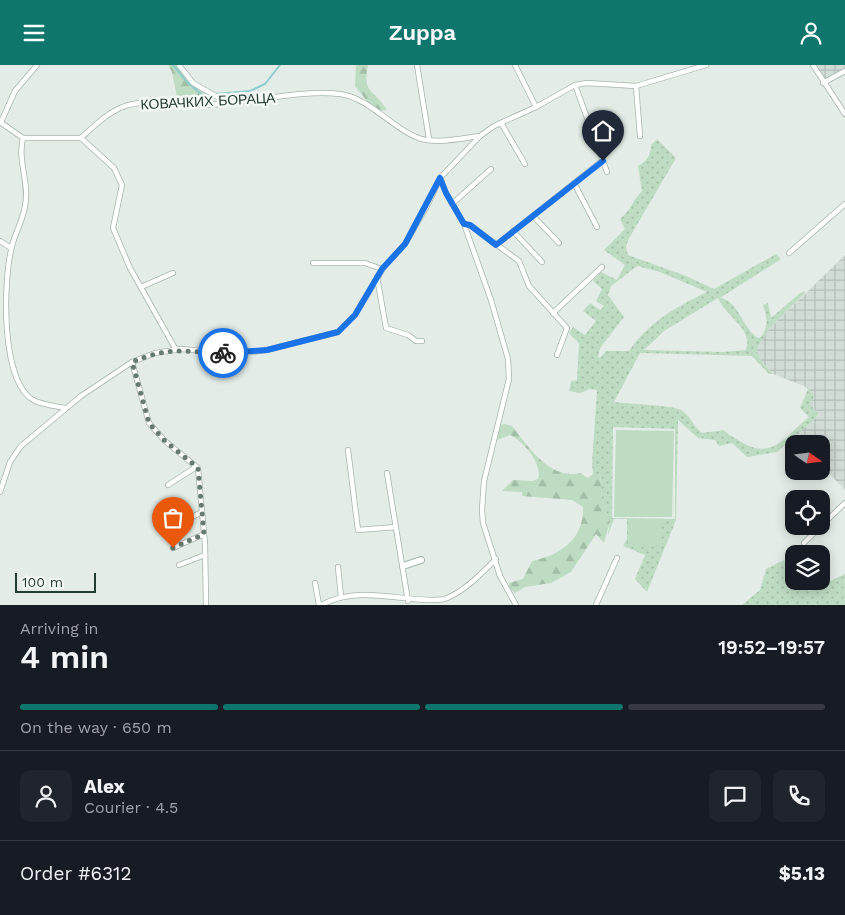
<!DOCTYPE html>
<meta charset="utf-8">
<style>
:root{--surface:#171b24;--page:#20242c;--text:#f1f3f6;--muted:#9ea1a6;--line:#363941;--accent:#0f766e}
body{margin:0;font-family:"Work Sans",sans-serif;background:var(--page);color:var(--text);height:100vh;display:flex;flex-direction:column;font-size:19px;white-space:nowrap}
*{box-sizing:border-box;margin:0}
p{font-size:16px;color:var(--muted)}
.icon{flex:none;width:28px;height:28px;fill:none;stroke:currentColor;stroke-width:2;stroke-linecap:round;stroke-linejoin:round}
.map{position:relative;height:540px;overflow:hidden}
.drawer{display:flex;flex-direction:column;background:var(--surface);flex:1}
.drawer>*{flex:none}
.needle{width:32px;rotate:104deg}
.buttons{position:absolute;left:785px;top:370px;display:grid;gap:10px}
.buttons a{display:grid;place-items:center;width:45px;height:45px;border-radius:10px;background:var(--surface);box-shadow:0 2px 12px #0003;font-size:25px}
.scale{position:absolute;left:15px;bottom:12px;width:81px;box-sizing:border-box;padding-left:5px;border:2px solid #243d33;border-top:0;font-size:14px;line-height:18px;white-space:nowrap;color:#243d33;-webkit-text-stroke:4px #f4f9f6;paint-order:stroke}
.pin{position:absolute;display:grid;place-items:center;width:42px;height:42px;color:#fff;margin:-51px -21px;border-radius:50% 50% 50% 0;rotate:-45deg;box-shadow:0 0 5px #0007}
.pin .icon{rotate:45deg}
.courier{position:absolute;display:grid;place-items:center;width:50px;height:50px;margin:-25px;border:4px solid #1a73e8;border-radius:50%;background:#fff;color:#222;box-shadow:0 1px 6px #0007}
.head em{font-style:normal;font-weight:600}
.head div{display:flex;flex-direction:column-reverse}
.head{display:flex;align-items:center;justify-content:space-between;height:85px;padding:0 20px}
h1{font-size:32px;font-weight:600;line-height:38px}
.bar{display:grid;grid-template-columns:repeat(4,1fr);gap:8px 5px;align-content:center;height:60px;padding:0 20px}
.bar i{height:6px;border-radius:4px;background:var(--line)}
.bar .selected{background:var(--accent)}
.bar p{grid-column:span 4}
.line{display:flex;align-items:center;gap:12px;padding:0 20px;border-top:1px solid var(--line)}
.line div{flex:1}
.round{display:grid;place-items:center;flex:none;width:52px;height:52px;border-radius:10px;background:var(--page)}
header{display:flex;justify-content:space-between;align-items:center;height:65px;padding:0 20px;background:var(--accent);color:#fff;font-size:22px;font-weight:600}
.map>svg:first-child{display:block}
</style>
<header><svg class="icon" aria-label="menu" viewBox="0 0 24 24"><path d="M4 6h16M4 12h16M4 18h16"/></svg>Zuppa<svg class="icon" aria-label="person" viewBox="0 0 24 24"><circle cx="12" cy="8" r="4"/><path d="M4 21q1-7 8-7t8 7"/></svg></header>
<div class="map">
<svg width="845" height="540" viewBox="0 0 845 540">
<defs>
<pattern id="industrial-grid" width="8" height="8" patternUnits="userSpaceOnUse" patternTransform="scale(1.25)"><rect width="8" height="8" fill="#d2dcd6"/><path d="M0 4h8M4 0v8" fill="none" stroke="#b4beb8"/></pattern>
<pattern id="green-dots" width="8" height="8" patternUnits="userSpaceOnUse" patternTransform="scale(1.25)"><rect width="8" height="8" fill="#bedcc2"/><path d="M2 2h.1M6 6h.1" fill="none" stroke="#a3bea7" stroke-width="1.8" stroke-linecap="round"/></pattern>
<pattern id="forest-firs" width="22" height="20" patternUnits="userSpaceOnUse" patternTransform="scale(1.25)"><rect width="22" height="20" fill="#bedcc2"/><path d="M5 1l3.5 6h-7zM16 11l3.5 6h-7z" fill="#a3bea7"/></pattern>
</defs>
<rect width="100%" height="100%" fill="#e3ece7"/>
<!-- industrial -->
<g fill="url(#industrial-grid)">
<polygon points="812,0 845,0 845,6 823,18"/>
<polygon points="845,190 845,425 821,400 821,379 802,379 794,371 814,355 818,349 810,339 811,327 804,321 773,309 762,297 756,285 769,264"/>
</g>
<!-- green -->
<g fill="url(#green-dots)" fill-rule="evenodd">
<path d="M657 74 676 93 628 175 626 182 628 190 686 211 714 224 776 189 781 194 720 233C738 235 743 264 758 273L762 271C769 258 767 254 763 240L768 238 771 253 799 229 804 226 805 228 769 264 756 285 762 297 773 309H769L752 291 640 288 614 337C628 339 671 340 681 345 691 351 693 361 702 368L724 365C729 371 734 372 740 376 772 397 785 371 809 352L800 343 808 324 814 331 810 339 818 349 814 355 777 387 747 392 732 378 719 381 715 375 698 373 678 355 676 455 647 527 635 514 645 490 623 481 627 474V454H614L608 470 610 456 602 434 600 409H593L592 399 597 325 589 324 581 328 569 326 571 316 577 315 579 278 569 268 573 262 585 270 596 256 583 246 590 238 600 245 604 241 596 236 602 224 593 216 601 207 617 215 625 200 604 185 625 164 620 154C632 144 632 136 642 126L638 101C647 96 651 90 651 80ZM637 201 660 207 707 227C676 242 649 257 629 286H606L600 293 598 292 600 283 624 252 608 230 611 221ZM718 233C725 251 754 264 746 285L723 287 644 285 664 266ZM613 362 675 364V454L612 453Z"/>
<polygon points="784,495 794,507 794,516 802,516 809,526 845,509 845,540 742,540 760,525 766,504"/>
</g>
<!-- forest -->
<g fill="url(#forest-firs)">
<polygon points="168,0 179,0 193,18 209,33 202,40 178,37 172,7"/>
<path d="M356 0H368C362 30 374 23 387 45L375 46 355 21Z"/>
<path d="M505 359 512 361C528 381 549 415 580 408L588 413 593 409H600L602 434 610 456 604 478 596 469 571 507 551 518 525 522 515 528 509 523V518L523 514 532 496C561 490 584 474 583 442L572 435 522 431V427L502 426 513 415 533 416 538 414C543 399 523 376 510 370L497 375 500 360Z"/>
</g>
<!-- pitch -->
<g fill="#bedcc2">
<polygon points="616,365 674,366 672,452 614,452"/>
<polygon points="628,454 662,455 662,482 628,482"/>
</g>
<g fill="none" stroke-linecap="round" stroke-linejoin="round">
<!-- stream -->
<g stroke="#8fcccd" stroke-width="2">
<polyline points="173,0 187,17 202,30 210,29"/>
<polyline points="215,29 250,26 265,19 280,0"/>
</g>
<!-- street casing -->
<g stroke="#a6b4ad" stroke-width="6">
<g id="street">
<polyline points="179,0 193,18 228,38"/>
<polyline points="417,0 429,74"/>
<polyline points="515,0 536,42"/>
<polyline points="813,0 845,49"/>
<polyline points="823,18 845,6"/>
<polyline points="575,20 607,107"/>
<polyline points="636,21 640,71"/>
<path d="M0 57 23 73H81C93 62 105 50 120 43 144 32 179 40 203 40 247 39 299 24 340 29 369 33 390 61 416 72 433 80 462 73 480 71"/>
<polyline points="1,57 15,26 37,0"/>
<polyline points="501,58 525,99"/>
<path d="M23 73C17 96 30 118 25 141 23 155 15 168 12 181 3 215 0 319 35 336 44 340 56 341 65 343"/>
<polyline points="81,73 114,103 122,120 113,163 130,203 176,285"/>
<polyline points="440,113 446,128 464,159 491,235 508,294 509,314 484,416 482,445 483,458 500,511 516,540"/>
<polyline points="574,118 597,162"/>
<polyline points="452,139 491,104"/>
<polyline points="533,151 559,178"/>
<polyline points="464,159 470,160 519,196 529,221 567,263 557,290"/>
<polyline points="513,166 542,197"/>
<polyline points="0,176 11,183"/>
<polyline points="496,180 603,95"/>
<polyline points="789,188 845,139"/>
<polyline points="313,198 365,198 382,204"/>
<polyline points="377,212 386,263 408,270 416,276 422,276"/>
<polyline points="141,222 173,208"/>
<polyline points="553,248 602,202"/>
<polyline points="132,297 149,358 165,376 198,403 205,479 206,540"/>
<polyline points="348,385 358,465 396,462"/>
<polyline points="387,408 408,536"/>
<polyline points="168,420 196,402"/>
<polyline points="0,427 10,397 21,381 81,331 132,297 155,288 181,284 236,289 267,285 338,267 355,250 384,202 405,179 428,139 440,113 480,71 494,61 536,42 575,20 587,18 636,21 706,0"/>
<polyline points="174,461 202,447"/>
<polyline points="821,461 845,438"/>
<polyline points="804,478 821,461"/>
<polyline points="173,483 204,469"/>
<polyline points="179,500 205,490"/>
<polyline points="338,502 341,532"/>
<polyline points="315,518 319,540"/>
<path d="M321 540C364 518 407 540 445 534 465 526 481 509 496 494"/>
<polyline points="596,540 617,493"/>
</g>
</g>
<!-- secondary casing -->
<g stroke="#a2b7ae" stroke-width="8">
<polyline id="secondary" points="403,501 421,495"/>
</g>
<!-- street -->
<use href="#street" stroke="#fff" stroke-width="4.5"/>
<!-- secondary -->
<use href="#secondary" stroke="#fff" stroke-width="6"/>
</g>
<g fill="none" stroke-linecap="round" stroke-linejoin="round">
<!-- done -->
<path stroke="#677a72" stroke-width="5" stroke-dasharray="0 9" d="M173 483 204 469 198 403 165 376 149 358 132 297C171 281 184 287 223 288"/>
<!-- route -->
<polyline stroke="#1a73e8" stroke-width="6" points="223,288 267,285 338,267 355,250 382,204 405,179 440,113 446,128 464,159 470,160 496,180 603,96"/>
</g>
<g text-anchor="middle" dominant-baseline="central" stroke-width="5" stroke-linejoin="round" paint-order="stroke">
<!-- street labels -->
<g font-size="14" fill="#243d33" stroke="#f4f9f6">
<text transform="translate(208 36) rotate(-3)">КОВАЧКИХ БОРАЦА</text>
</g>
</g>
</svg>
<div class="buttons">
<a><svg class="needle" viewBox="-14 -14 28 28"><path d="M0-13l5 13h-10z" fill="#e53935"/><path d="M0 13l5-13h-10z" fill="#9ea1a6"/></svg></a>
<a><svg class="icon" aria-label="locate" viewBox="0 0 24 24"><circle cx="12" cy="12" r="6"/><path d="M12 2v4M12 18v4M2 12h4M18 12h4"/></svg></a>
<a><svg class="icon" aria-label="layers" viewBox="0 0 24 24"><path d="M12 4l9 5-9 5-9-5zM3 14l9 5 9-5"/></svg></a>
</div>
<div class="scale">100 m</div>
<div class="pin" style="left:173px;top:483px;background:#ea580c"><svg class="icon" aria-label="bag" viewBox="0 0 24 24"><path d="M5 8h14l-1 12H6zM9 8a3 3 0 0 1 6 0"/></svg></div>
<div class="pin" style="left:603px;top:96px;background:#1f2937"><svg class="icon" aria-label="home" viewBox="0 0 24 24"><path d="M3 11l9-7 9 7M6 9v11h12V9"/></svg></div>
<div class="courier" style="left:223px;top:288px"><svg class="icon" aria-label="bike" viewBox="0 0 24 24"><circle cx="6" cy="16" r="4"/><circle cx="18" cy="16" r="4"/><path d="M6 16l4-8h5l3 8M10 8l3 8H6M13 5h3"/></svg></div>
</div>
<section class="drawer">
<div class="head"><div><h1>4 min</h1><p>Arriving in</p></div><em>19:52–19:57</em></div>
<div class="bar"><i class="selected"></i><i class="selected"></i><i class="selected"></i><i></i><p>On the way · 650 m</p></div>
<div class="line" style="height:90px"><a class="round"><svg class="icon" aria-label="person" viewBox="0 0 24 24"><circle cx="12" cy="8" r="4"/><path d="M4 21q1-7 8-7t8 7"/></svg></a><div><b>Alex</b><p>Courier · 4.5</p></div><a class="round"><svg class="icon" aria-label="chat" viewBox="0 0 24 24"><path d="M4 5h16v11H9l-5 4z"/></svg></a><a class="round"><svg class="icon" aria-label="phone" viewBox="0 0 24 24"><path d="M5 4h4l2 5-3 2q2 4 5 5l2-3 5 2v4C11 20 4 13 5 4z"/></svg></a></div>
<div class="line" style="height:65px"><div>Order #6312</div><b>$5.13</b></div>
</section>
